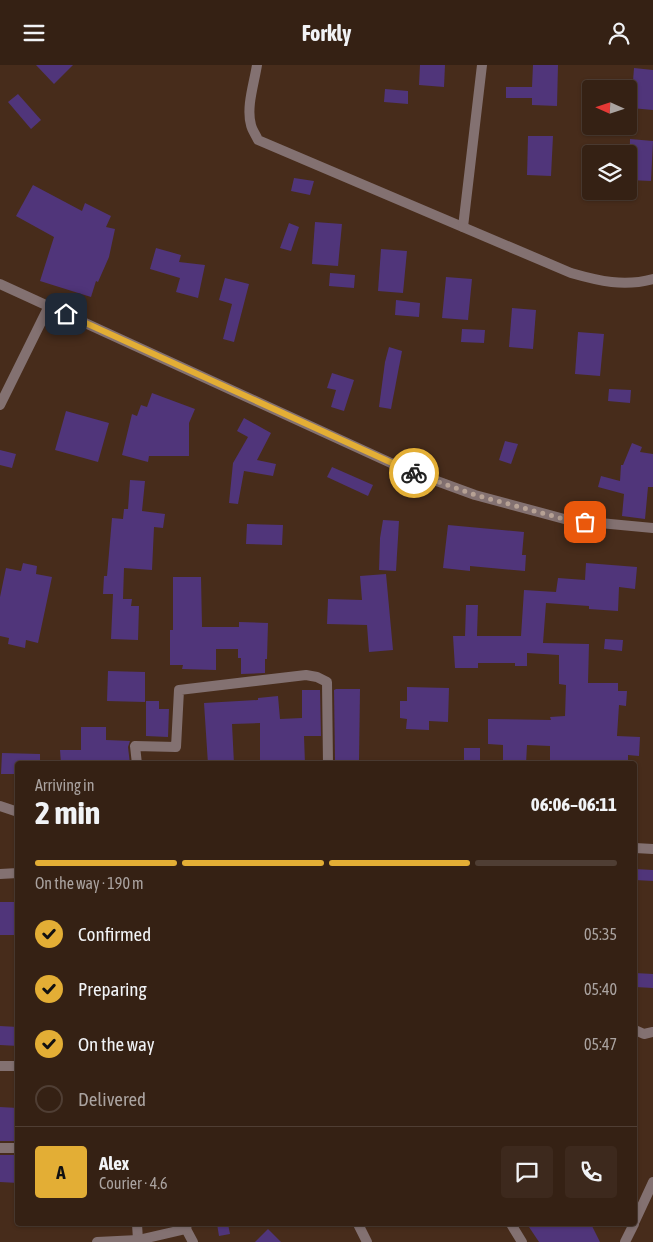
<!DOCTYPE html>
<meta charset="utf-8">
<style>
:root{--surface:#352114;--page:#3d291d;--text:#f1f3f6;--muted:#aaa3a0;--line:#4f3e34;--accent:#e3ae35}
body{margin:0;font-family:"Asap Condensed",sans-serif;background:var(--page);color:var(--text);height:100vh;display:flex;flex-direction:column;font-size:19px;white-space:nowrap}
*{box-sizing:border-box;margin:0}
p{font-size:16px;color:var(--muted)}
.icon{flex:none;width:28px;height:28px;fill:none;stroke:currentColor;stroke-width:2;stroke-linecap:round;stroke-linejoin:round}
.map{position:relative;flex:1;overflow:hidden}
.side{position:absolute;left:15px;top:696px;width:622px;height:465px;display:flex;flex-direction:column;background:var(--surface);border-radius:5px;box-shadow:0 1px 4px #0004,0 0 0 1px var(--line)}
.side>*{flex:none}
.needle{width:32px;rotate:273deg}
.fabs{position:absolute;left:582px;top:15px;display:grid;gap:10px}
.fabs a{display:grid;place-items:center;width:55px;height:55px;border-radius:5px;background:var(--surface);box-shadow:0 1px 4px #0004,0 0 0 1px var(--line);font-size:25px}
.pin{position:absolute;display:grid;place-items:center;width:42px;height:42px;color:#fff;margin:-21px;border-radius:10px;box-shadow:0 2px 8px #0006}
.courier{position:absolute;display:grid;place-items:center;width:50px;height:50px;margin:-25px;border:4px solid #e3ae35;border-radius:50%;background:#fff;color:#222;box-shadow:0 1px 6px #0007}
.summary em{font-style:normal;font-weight:700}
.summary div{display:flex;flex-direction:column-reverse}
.summary{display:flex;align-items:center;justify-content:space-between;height:85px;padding:0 20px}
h1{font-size:32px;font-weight:700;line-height:38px}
.bar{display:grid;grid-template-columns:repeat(4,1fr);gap:8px 5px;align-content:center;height:60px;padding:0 20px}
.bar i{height:6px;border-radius:4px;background:var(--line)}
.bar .selected{background:var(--accent)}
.bar p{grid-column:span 4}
.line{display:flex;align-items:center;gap:12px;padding:0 20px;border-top:1px solid var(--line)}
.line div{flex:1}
.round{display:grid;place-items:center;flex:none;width:52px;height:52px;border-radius:5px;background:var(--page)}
ol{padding:0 20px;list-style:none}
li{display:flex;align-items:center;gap:15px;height:55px}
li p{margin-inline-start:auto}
li .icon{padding:5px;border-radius:50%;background:var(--accent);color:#111;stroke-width:4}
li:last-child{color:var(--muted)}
li i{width:28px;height:28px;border:2px solid var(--line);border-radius:50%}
header{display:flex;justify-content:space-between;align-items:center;height:65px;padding:0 20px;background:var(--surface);font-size:22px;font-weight:700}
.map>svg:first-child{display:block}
</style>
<header><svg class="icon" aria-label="menu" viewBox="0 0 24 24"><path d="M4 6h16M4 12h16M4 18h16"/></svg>Forkly<svg class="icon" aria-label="person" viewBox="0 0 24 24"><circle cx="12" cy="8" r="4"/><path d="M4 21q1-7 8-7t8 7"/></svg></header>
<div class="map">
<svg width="653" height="1177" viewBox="0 0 653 1177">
<rect width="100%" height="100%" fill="#472c1b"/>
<!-- building -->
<g fill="#50357a">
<polygon points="36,0 73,0 54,19"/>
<polygon points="420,0 445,0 444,22 419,20"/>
<polygon points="533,0 558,0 557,41 532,40 532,33 506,33 506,22 532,22"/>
<polygon points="634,3 653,5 653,45 631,43"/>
<polygon points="385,24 408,26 408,39 384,37"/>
<polygon points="18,29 41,55 31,64 8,37"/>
<polygon points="528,71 553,71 551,111 527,110"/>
<polygon points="630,74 653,76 651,116 629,115"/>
<polygon points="294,113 314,116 310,130 291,126"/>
<polygon points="33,120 82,146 85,138 111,151 106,162 115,164 109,192 98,217 96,216 91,232 40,216 54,172 16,151"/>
<polygon points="315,157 342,159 338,201 312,199"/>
<polygon points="289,158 299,162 291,186 280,183"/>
<polygon points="156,183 181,190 179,197 205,200 198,233 176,227 180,213 150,204"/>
<polygon points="381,184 407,186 403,228 378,226"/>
<polygon points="330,208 355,210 354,223 329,221"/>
<polygon points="446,212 472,214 468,255 442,253"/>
<polygon points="225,213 249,219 234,277 223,274 232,239 219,235"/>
<polygon points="396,235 420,238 419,252 395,250"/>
<polygon points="512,243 536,245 533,284 509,282"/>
<polygon points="462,264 485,265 484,278 461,277"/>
<polygon points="578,267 604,269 600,311 575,309"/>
<polygon points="389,282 402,286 391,344 379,342 385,297"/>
<polygon points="332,308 354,315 344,346 331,342 336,325 327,323"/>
<polygon points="609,324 631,325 630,338 608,336"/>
<polygon points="152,328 195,344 189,358 189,391 149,391 148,397 122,390 132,349 137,351 141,340 147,342"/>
<polygon points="66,346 109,358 98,397 55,385"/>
<polygon points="244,353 271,368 257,395 276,399 273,411 244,406 238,439 229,438 233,398 248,372 237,366"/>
<polygon points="505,376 518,379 511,399 499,395"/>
<polygon points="632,378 642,382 640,387 653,389 653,422 648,422 645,454 622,451 624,429 598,422 601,411 620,416 621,400 623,400"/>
<polygon points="0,385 16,389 12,403 0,400"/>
<polygon points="332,402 373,420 368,431 327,412"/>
<polygon points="130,415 145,416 142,446 165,449 163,463 154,462 152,505 124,503 123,534 132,534 131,541 139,541 138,575 111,574 113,529 103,529 104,511 107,511 112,453 123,454 124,444 128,444"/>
<polygon points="383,455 399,456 396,506 379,505 380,473"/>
<polygon points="247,459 283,460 282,480 246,479"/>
<polygon points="448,460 524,467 522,490 526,490 525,506 470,501 470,506 443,503"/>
<polygon points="23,498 37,501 36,509 52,512 38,578 26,575 25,583 8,579 9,573 0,571 0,532 6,503 21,506"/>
<polygon points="586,498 637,502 635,524 619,522 618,546 589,544 589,541 546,538 543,578 589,579 588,618 618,618 618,626 627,626 626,641 619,640 617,671 640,672 639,691 628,690 628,699 550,699 550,681 527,680 526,699 503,699 503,680 488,679 488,654 551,655 550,652 565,651 566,620 559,619 559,590 527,588 527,601 515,601 515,598 478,598 478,603 455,603 453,571 465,571 466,540 478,540 477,571 521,571 524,525 556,527 558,513 585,515"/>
<polygon points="386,509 393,585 369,587 367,560 327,559 328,534 362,535 360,511"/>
<polygon points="173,512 201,512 202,562 239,562 239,557 268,558 267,594 265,594 265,608 241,609 241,593 238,593 238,584 216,584 216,605 182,604 183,600 170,600 170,565 173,565"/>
<polygon points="605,574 623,575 622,586 604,584"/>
<polygon points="108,606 145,607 145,637 107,636"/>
<polygon points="407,622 449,623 448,657 429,656 429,665 406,664 407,654 400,653 400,636 407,636"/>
<polygon points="336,624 360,624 359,696 335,695 334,625"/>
<polygon points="302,625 320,625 321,671 304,671 305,699 260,699 260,658 232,659 234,699 208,699 204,638 258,635 258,633 278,631 280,654 302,653"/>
<polygon points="146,636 159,636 159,644 169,644 168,672 146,671"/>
<polygon points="81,662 106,662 106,675 130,676 128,682 130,699 107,697 107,699 61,699 60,685 81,685"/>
<rect x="464" y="683" width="16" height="16"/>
<polygon points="2,688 40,689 40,699 18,699 18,709 1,709"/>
<polygon points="635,804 653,805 653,816 635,815"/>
<rect x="0" y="837" width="18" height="33"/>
<polygon points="635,908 653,909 653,923 635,922"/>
<polygon points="0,961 18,962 18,981 0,980"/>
<polygon points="0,1042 18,1043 18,1076 0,1076"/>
<polygon points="0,1090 18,1090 18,1118 0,1117"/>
<polygon points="217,1159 228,1159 230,1169 219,1171"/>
<polygon points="527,1159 591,1159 600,1177 539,1177"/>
<polygon points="268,1164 281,1177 255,1177"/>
</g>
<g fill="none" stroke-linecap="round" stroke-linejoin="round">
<!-- street -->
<g stroke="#837171" stroke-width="10">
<path d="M257 0C254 19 246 42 251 60 252 65 256 70 258 75L571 208C599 216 624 222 653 214"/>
<polyline points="463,162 482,0"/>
<polyline points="0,219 404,404 475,430 568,455 653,463"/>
<polyline points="0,340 49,241"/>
<polyline points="137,699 135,681 176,682 179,625 306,610 317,612 327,617 328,699"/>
<polyline points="0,741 18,747"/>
<polyline points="635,783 653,784"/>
<polyline points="0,809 18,808"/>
<polyline points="635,965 644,969 653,967"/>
<polyline points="0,1001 18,1001"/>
<polyline points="0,1083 18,1083"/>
<polyline points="635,1156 653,1117"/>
<polyline points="137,1159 138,1175"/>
<polyline points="358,1159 367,1177"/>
<polyline points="511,1159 522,1177"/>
<polyline points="186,1164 193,1177"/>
<polyline points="97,1177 138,1175 186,1164 187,1159"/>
<polyline points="625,1177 634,1159"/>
</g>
</g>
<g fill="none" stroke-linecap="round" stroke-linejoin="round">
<!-- done -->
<polyline stroke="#b6a194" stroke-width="5" stroke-dasharray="0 9" points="414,408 475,430 568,455 585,457"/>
<!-- route -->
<polyline stroke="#e3ae35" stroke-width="6" points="66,249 414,408"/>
</g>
</svg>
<div class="fabs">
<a><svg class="needle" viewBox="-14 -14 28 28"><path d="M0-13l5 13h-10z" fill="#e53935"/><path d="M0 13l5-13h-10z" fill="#aaa3a0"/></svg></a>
<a><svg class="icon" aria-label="layers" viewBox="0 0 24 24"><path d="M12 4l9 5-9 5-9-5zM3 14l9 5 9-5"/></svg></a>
</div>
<div class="pin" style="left:585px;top:457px;background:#ea580c"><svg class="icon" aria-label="bag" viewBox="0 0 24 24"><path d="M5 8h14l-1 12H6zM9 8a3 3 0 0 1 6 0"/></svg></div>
<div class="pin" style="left:66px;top:249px;background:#1f2937"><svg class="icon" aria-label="home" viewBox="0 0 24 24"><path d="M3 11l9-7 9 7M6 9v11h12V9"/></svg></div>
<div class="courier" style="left:414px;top:408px"><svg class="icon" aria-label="bike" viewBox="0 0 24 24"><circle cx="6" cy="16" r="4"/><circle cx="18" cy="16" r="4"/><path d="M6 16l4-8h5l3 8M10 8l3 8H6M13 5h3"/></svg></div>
<section class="side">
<div class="summary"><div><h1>2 min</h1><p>Arriving in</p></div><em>06:06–06:11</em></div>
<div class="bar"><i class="selected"></i><i class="selected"></i><i class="selected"></i><i></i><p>On the way · 190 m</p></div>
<ol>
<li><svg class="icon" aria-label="check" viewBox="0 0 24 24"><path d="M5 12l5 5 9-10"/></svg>Confirmed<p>05:35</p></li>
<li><svg class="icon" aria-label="check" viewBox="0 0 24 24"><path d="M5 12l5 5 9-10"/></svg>Preparing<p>05:40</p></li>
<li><svg class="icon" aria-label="check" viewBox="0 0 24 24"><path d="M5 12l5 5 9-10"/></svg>On the way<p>05:47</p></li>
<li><i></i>Delivered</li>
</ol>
<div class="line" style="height:90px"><b class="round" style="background:var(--accent);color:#111">A</b><div><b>Alex</b><p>Courier · 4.6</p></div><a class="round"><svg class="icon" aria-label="chat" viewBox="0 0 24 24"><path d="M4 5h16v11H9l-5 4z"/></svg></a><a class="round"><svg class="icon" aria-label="phone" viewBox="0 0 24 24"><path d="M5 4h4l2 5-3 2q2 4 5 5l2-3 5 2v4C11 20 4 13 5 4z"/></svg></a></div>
</section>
</div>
